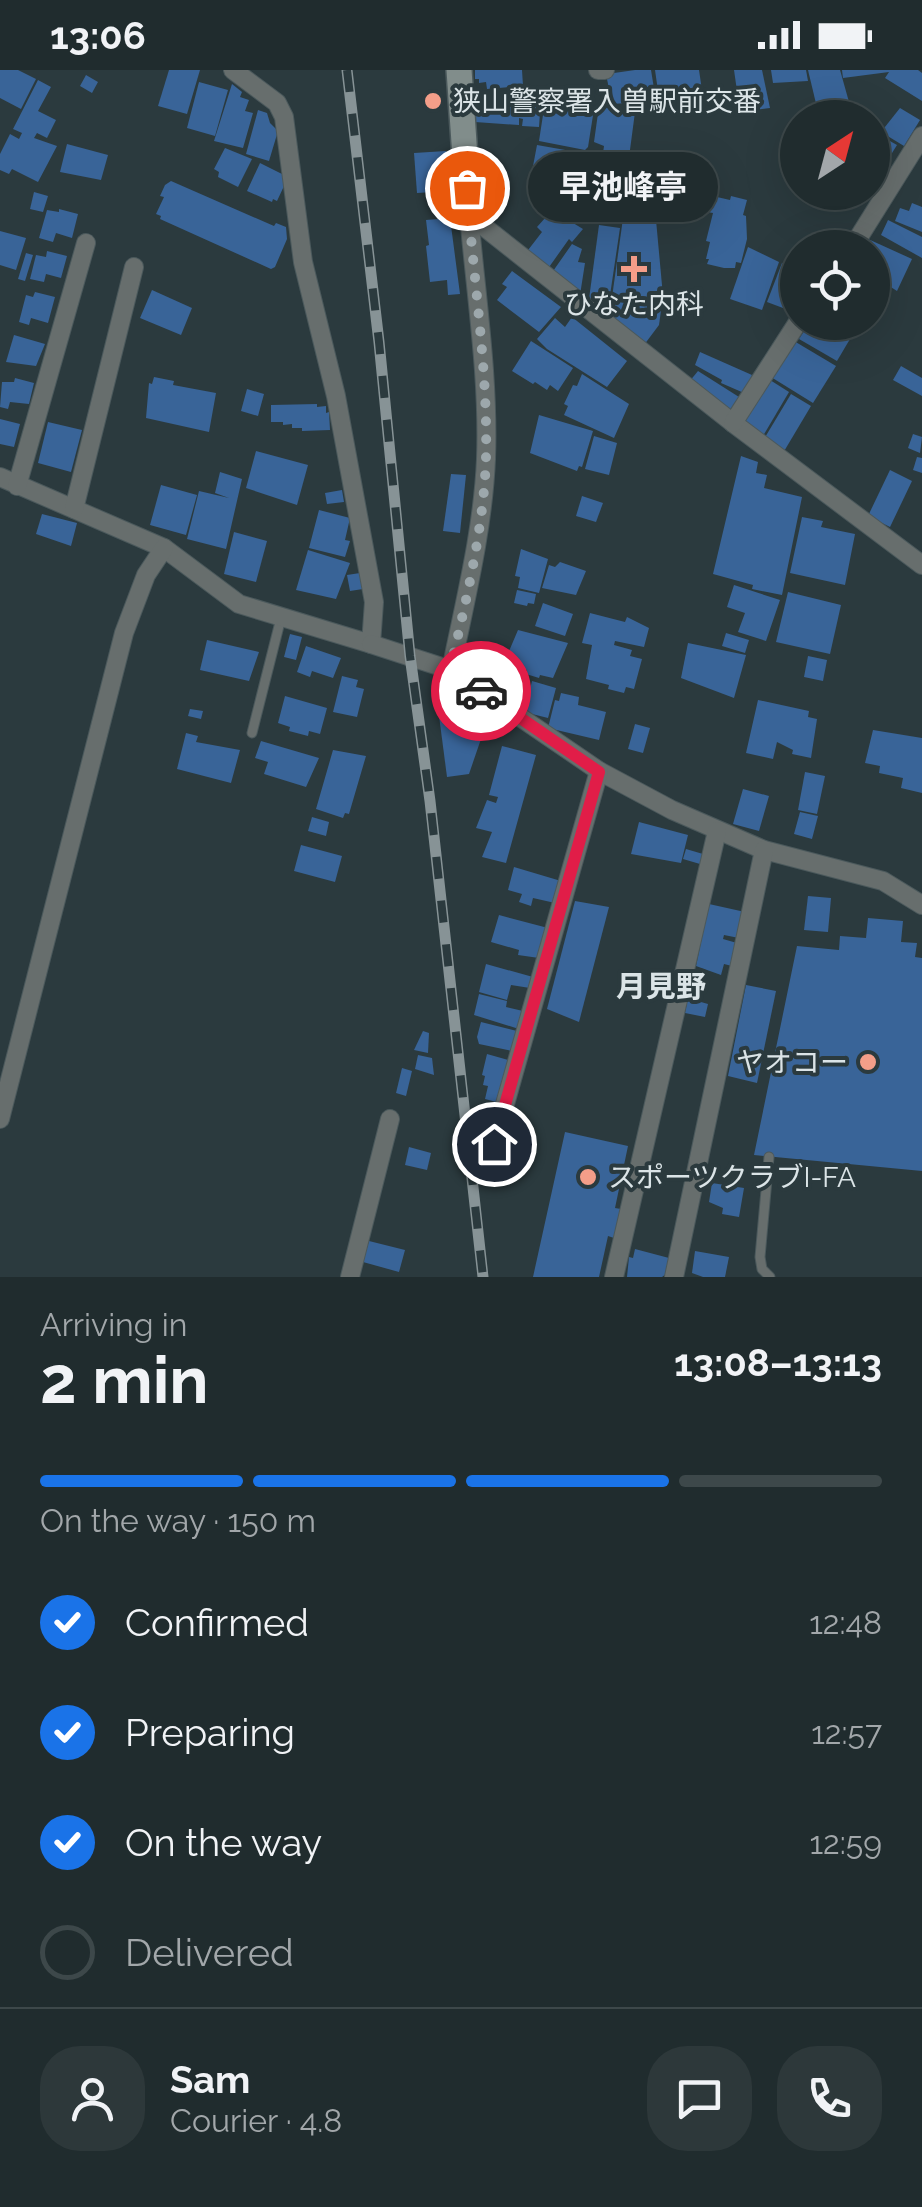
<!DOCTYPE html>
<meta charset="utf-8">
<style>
:root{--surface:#202c2e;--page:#2d383a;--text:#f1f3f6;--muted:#a2a7aa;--line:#3d484a;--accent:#1a73e8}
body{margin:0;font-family:Raleway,"Noto Sans JP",sans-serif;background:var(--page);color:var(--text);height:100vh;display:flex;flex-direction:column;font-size:38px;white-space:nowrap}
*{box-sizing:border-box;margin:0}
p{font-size:32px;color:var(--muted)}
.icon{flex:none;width:55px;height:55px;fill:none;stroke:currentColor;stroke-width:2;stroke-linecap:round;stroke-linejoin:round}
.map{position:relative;height:1207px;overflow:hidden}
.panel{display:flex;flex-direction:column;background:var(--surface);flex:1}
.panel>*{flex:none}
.needle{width:65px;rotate:36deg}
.buttons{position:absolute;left:780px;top:30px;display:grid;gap:20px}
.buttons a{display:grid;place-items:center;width:110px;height:110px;border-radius:50%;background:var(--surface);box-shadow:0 10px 40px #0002,0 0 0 2px var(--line);font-size:50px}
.pin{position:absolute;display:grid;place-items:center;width:85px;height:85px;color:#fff;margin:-42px;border:5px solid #fff;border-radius:50%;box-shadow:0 2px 10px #0007}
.courier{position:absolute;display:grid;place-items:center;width:100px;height:100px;margin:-50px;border:8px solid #e11d48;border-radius:50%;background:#fff;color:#222;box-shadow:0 2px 12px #0007}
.bubble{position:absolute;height:70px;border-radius:35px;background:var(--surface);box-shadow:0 10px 40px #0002,0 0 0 2px var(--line);font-size:32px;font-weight:700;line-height:70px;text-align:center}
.overview em{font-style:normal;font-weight:700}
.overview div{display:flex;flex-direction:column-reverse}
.overview{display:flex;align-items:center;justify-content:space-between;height:170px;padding:0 40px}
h1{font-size:65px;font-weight:700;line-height:75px}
.bar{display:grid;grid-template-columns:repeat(4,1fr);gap:15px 10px;align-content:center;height:120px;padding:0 40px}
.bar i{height:12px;border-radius:8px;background:var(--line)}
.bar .current{background:var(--accent)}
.bar p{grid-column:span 4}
.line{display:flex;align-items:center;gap:25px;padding:0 40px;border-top:2px solid var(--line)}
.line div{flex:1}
.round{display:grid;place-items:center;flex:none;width:105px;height:105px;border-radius:40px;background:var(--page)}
ol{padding:0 40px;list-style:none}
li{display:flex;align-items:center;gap:30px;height:110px}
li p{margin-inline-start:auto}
li .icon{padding:10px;border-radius:50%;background:var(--accent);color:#fff;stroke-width:4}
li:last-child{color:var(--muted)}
li i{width:55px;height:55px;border:5px solid var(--line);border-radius:50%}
.status{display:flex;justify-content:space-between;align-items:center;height:70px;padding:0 50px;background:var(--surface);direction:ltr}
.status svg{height:28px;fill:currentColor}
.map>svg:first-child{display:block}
</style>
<div class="status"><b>13:06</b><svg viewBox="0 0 49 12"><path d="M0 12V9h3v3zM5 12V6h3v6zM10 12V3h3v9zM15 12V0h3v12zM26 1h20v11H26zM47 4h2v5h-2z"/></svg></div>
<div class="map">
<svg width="922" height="1207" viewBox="0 0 922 1207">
<rect width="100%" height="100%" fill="#2b3a3e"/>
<!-- building -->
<g fill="#396498">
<polygon points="0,0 18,0 36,9 21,39 0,28"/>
<polygon points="169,0 200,0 187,44 158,36"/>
<polygon points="475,0 522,0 523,16 487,19 486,12 479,13 479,9 475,9"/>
<polygon points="635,0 651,0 656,31 612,34 607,9 614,3"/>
<polygon points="655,0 699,0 703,27 688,30 686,17 658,21"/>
<polygon points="734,0 762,0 770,38 740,42"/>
<polygon points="771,0 806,0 808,11 773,13"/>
<polygon points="808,0 840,0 851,39 819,46"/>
<polygon points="842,0 918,0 922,3 922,31 885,8 889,2 843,8"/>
<polygon points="86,5 98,12 92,23 80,16"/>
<polygon points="38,10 51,17 38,41 56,50 47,68 37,63 34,68 57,76 38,112 12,99 9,104 0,100 0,84 10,64 19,69 22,63 13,59"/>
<polygon points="199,12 228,20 215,66 187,58"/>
<polygon points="232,14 242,22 240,27 249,30 245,41 253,43 243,78 214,71"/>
<polygon points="493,26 521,27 520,43 522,28 541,29 539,57 522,56 523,49 519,48 519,55 475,52 476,27"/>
<polygon points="545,32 594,39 588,77 585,80 539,71"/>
<polygon points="599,36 635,42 628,95 602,90 604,76 594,72"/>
<polygon points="900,38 920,50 904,76 881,62"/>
<polygon points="258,40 267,43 270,53 278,61 269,91 246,84"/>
<polygon points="872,61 897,75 879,104 872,101"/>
<polygon points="67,74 108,85 101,110 60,102"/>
<polygon points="537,75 571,81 564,119 560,118 559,126 544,123 538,114 530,112"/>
<polygon points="225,78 252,89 238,117 218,107 219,102 214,99"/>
<polygon points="446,81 449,121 417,123 414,83"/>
<polygon points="260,93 282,104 284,116 277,131 273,129 272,132 247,121"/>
<polygon points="579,95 620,99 617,133 576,130"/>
<polygon points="171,111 274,156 276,153 286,157 287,169 275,197 271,199 160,149 161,146 156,144 164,127 160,126 165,115"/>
<polygon points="34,122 48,126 43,142 30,139"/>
<polygon points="731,126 747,130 743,145 746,146 747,169 741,193 736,192 735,198 724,198 707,194 709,189 706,189 710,172 706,171 713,143 707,142 710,130 716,131 717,127 730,130"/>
<polygon points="912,133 922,137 922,162 895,151 900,138 909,141"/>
<polygon points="625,134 655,139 663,226 659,255 644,275 609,249"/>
<polygon points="59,139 78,144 72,168 56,163 53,172 39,168 47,140 59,142"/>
<polygon points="555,142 583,159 572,172 569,169 547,200 525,184 542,162 537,157 546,147 550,149"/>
<polygon points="450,148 460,224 448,225 447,210 430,212 426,176 429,175 426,150"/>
<polygon points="888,150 922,167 922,188 881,165"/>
<polygon points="599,155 620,158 609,232 589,229"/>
<polygon points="0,161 26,168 16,200 0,195"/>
<polygon points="868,169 912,189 897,221 872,205 872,178 861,178"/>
<polygon points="572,174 582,179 578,192 585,193 580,225 551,204"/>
<polygon points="748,177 779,192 762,240 730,229"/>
<polygon points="47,181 67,186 61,208 46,204 44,212 30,209 36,185 46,187"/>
<polygon points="26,183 33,185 25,211 18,209"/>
<polygon points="782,193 798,198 798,224 791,241 767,232"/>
<polygon points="512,201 561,237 539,262 497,230 507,217 502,214"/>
<polygon points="152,220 192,238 181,265 140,248"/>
<polygon points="35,222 55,227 48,253 31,248 29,255 19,252 26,225 33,227"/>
<polygon points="572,247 627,291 607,317 547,279 537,269 555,248 565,257"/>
<polygon points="810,252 823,252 850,269 837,291 799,269"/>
<polygon points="14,265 45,274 36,296 6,292"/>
<polygon points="531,271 573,298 558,321 550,315 547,320 535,312 533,314 512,301"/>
<polygon points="794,271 836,296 813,333 771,307"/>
<polygon points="700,282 752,305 744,323 721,313 722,310 695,295"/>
<polygon points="901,296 922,308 922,326 893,310"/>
<polygon points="698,301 739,327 728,343 689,312"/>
<polygon points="582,304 629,334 614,368 564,345 568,336 564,334 573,315 577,316"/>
<polygon points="154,307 174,311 173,315 216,323 209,362 146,348 149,313 152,314"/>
<polygon points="15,308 34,313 29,334 10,332 8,339 0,337 2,312 14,312"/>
<polygon points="770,310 789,322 763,366 743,354"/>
<polygon points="247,319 264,324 258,346 241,341"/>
<polygon points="791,324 811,336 783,383 764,369"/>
<polygon points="317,334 317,337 326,336 326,343 329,342 330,360 302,361 302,358 292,358 292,354 283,355 283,352 271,352 271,335"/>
<polygon points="539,345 593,361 582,397 579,396 577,401 530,383"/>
<polygon points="0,349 20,354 14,377 0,374"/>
<polygon points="48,352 82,360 71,402 38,393"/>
<polygon points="913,364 922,367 920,383 908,378"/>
<polygon points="594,366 617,373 609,405 585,399"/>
<polygon points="256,381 308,395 297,435 246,418"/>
<polygon points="741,386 758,392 756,403 767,405 764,418 802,427 782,525 752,519 753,515 713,504"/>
<polygon points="917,387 922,388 922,403 913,400"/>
<polygon points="890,400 912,411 890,457 868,446"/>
<polygon points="220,402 242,409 226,479 187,469 199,421 229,428 215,423"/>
<polygon points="451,404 466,405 460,463 443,461"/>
<polygon points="161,415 197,425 186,465 150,455"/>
<polygon points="342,420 344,432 327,434 325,423"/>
<polygon points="582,426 603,433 596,452 576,446"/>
<polygon points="319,440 350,448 345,470 350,471 345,487 309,478"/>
<polygon points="42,444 77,453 71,476 36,464"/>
<polygon points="802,447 823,451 821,457 855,464 845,515 790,503"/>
<polygon points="234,462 267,471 256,512 224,504"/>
<polygon points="521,479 548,489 539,523 518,518 520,507 515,506"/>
<polygon points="308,480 350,493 336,529 296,520"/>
<polygon points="560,492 586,501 576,525 542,518 549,495 555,497"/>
<polygon points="360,503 363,519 350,521 347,505"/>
<polygon points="734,515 780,530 766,571 738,562 745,543 727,537"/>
<polygon points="517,520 536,524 534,534 528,533 527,536 514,533"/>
<polygon points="788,522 841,535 830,584 776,572"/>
<polygon points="543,533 573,544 565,566 535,556"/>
<polygon points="590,543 625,552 627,547 649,558 644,577 615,571 614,575 632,580 630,586 642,589 634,619 626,617 624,623 608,619 609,615 586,609 592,575 582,573"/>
<polygon points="518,560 568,573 553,608 540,605 539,608 526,604 527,600 504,593"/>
<polygon points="726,563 749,570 745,583 722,576"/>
<polygon points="290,564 302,567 296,590 284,587"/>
<polygon points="207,570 259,582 249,611 200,600"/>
<polygon points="688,573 746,585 734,628 681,608"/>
<polygon points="306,576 341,588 333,608 312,601 310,607 297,602"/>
<polygon points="808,586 827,590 823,611 804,607"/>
<polygon points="342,606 358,610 356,617 364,619 357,647 333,642"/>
<polygon points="532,611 556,618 548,648 524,642"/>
<polygon points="439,614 479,641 482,666 469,704 447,707 435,615"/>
<polygon points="561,623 579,627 578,635 606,642 599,670 548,658 555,630 559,631"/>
<polygon points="285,626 327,638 320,664 309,661 308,666 289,661 290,657 278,653"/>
<polygon points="758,630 809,641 808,647 817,649 811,688 792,684 793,680 777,672 773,689 746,683"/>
<polygon points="190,639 203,641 201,649 188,646"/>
<polygon points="635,654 650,658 643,683 628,679"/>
<polygon points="873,660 922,668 922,723 901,718 903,708 879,703 880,696 865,693"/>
<polygon points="186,663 198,666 196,672 240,680 231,713 177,699"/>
<polygon points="261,671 319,688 306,717 264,704 268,692 255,688"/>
<polygon points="502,676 536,685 506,793 482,787 492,762 476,758 487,730 496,733 498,727 489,725"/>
<polygon points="333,680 366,686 349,744 345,743 343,748 316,739"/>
<polygon points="805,702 825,706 817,744 798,740"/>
<polygon points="743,719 769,726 759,761 733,754"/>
<polygon points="800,742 818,746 812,769 794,764"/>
<polygon points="312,747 329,752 326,766 308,761"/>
<polygon points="639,752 688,765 681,793 631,784"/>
<polygon points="301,775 342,786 335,812 294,801"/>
<polygon points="686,779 703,784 700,794 683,789"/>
<polygon points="514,797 561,811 555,833 533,828 531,836 519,832 522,824 508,820"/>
<polygon points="808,826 831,828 828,862 804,860"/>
<polygon points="575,831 609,837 579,952 547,939"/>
<polygon points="709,834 745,842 739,868 724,865 723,869 737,873 732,896 724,894 721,905 696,896"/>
<polygon points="499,845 548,858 539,888 518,885 519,880 491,872"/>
<polygon points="868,848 903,851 901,872 917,873 915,887 922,888 922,1101 754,1085 797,876 839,880 840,866 866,868"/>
<polygon points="486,894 533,907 530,918 511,915 507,930 479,922"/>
<polygon points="746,915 776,921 757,1013 728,1006"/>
<polygon points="689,923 695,924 694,930 708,934 705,947 685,943"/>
<polygon points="479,924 507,931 506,937 523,941 519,959 474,945"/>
<polygon points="481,952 517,961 512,981 479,974 477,967"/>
<polygon points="423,961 429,963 428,983 414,980"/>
<polygon points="487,984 512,991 500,1033 485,1029 488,1016 483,1015 485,1006 482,1005"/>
<polygon points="418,985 432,988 434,1005 415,999"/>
<polygon points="402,998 412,1001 406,1026 396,1023"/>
<polygon points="565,1062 628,1076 615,1138 621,1139 614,1168 608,1166 599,1207 533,1207"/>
<polygon points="409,1077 431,1083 427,1100 405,1095"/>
<polygon points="712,1113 744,1118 739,1147 722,1144 723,1138 709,1132"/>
<polygon points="369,1171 405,1180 399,1202 363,1192"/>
<polygon points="635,1179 669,1188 666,1204 662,1207 627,1207 629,1187 633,1188"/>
<polygon points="695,1181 729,1187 725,1207 703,1207 692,1203"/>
</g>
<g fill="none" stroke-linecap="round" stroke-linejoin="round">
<!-- lane casing -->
<g stroke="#4b595c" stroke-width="11">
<g id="lane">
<polyline points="252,663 281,548"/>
<polyline points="769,1087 760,1187 762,1199 770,1207"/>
</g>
</g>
<!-- street casing -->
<g stroke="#4b595c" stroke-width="20">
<g id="street">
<polyline points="598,0 605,0"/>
<polyline points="469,145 733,353 922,495"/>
<polyline points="852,178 922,66"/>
<polyline points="733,353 798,252"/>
<polyline points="0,407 164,478 239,534 371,574 374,532 336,326 303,192 284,47 277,33 233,0"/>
<polyline points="17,416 86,173"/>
<polyline points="74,439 134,197"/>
<polyline points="371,574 451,600 599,701 672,740 764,780 883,811 922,835"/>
<path d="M451 600C465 531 483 460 486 389 489 308 476 226 469 145"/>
<polyline points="0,1049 124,563 146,505 164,478"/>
<polyline points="494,1073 599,701"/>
<polyline points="350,1207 390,1049"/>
<polyline points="614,1207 717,761"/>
<polyline points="674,1207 764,780"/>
</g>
</g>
<!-- secondary casing -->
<g stroke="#4b595c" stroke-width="28">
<polyline id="secondary" points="459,0 469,145"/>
</g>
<!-- lane -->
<use href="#lane" stroke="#676e6d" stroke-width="9"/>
<!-- street -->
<use href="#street" stroke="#676e6d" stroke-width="18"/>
<!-- secondary -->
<use href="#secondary" stroke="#818d8b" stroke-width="25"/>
<!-- rail casing -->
<g stroke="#879396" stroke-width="11">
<polyline id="rail" points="347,0 379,272 410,586 430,731 483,1207"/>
</g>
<!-- rail -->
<use href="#rail" stroke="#2b3a3e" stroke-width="8" stroke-dasharray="22" stroke-linecap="butt"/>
</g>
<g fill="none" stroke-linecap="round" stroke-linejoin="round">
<!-- done -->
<path stroke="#9da8ac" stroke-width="10" stroke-dasharray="0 18" d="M467 118C473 208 488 298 486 387 484 458 466 531 450 600L481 621"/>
<!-- route -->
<polyline stroke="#e11d48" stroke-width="12" points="481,621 599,702 494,1074"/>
</g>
<!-- markers -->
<g fill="#f49e89" stroke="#2b3a3e" stroke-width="4">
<circle cx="433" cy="31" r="10"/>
<path d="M629 184h10v10h10v10h-10v10h-10v-10h-10v-10h10z"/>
<circle cx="868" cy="992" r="10"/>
<circle cx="588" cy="1107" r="10"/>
</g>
<g text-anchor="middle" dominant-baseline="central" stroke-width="8" stroke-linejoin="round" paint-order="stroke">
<!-- poi labels -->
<g font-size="28" fill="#dbe4e7" stroke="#2b3a3e" text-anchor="start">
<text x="453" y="31">狭山警察署入曽駅前交番</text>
<text x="634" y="234" text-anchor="middle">ひなた内科</text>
<text x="848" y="992" text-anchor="end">ヤオコー</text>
<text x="608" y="1107">スポーツクラブI-FA</text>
</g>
<!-- neighbourhood labels -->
<g font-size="30" font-weight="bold" fill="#dbe4e7" stroke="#2b3a3e">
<text x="661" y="916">月見野</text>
</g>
</g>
</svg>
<div class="buttons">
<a><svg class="needle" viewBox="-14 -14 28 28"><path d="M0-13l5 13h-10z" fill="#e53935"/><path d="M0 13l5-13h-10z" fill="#a2a7aa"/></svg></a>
<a><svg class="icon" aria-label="locate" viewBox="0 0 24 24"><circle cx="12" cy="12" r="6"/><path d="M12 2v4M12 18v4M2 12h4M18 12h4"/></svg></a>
</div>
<div class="pin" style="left:467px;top:118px;background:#ea580c"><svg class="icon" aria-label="bag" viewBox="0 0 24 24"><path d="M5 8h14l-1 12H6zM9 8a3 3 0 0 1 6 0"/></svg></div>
<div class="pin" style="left:494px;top:1074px;background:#1f2937"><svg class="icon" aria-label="home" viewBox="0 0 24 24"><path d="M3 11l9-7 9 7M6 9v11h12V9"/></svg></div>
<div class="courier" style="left:481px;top:621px"><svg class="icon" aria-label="car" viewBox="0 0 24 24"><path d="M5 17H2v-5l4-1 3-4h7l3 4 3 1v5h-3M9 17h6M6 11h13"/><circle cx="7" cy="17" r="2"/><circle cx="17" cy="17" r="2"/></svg></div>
<div class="bubble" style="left:528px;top:82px;width:190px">早池峰亭</div>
</div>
<section class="panel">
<div class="overview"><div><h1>2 min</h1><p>Arriving in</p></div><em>13:08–13:13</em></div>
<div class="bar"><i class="current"></i><i class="current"></i><i class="current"></i><i></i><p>On the way · 150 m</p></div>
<ol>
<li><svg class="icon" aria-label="check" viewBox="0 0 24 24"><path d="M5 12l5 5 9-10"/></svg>Confirmed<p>12:48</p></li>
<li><svg class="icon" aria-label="check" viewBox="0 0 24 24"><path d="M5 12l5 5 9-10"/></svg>Preparing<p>12:57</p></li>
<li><svg class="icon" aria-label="check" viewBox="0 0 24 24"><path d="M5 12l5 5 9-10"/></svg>On the way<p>12:59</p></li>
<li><i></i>Delivered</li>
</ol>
<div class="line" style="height:180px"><a class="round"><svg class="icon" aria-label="person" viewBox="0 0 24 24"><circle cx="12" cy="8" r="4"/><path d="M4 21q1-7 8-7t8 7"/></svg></a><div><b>Sam</b><p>Courier · 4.8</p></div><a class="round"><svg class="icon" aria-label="chat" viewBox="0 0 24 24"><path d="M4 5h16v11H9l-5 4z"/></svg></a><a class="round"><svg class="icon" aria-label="phone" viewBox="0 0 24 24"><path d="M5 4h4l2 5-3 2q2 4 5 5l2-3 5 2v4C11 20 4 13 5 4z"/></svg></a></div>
</section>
